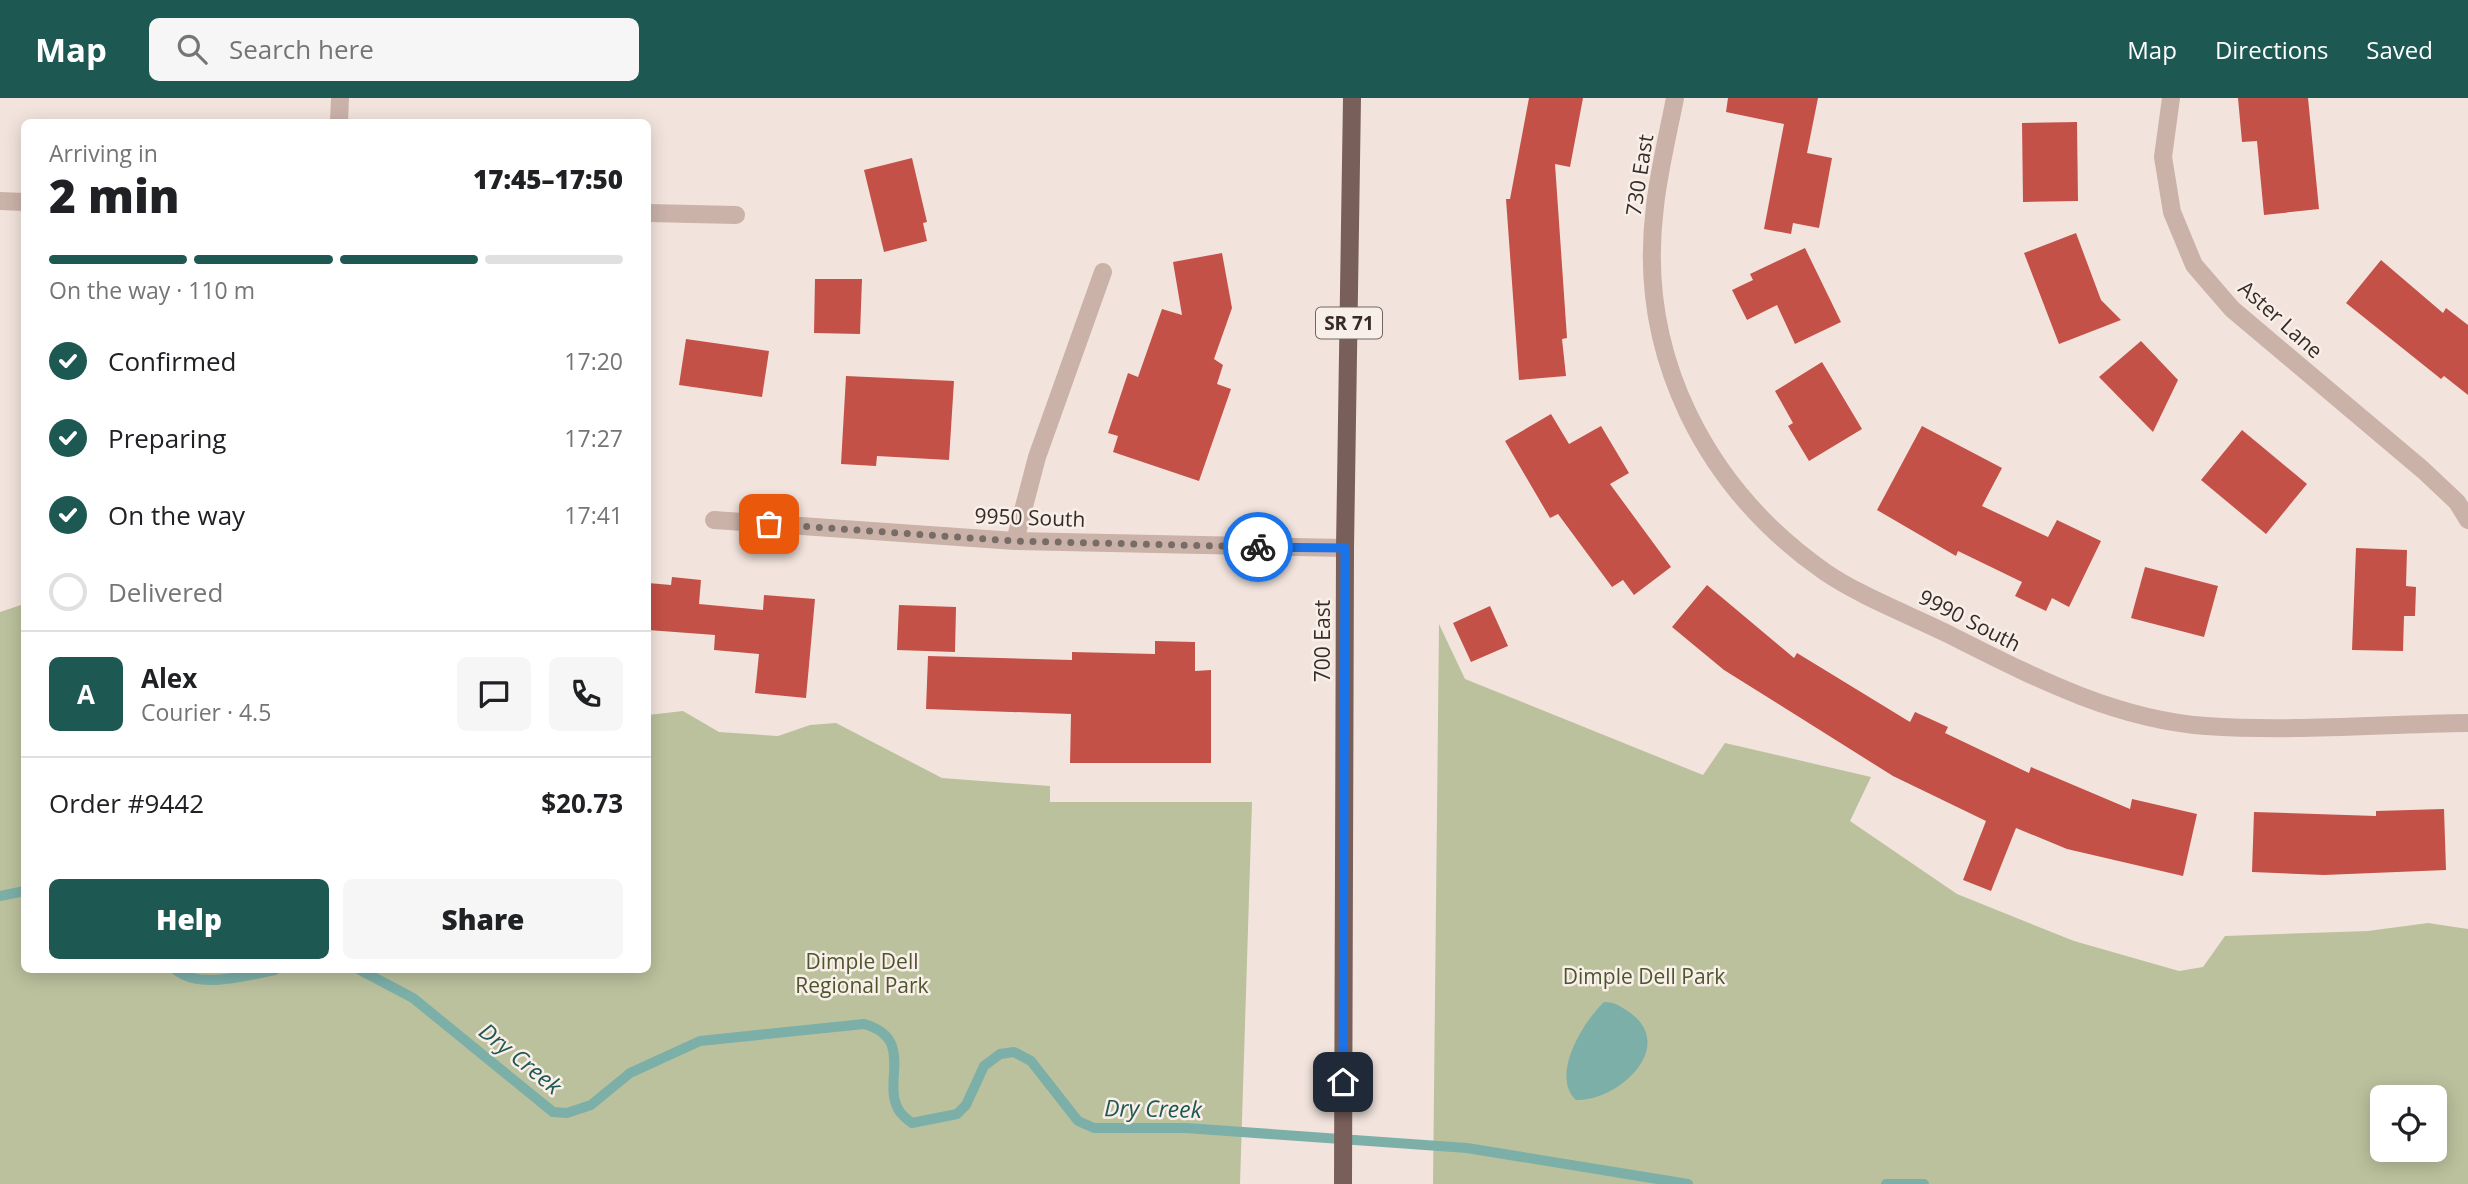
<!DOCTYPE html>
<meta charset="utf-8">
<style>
:root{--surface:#fff;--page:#f6f6f6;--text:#202124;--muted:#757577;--line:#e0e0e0;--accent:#1e5852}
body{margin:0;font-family:"Open Sans",sans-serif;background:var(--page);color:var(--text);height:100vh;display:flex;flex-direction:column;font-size:26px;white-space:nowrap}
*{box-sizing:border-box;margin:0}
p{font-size:23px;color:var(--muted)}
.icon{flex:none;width:38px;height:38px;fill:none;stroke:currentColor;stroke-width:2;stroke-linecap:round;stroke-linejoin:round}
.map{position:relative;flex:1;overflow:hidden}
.sheet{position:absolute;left:21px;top:21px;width:630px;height:854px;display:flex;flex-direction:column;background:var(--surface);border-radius:10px;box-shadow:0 4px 18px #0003}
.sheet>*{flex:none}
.buttons{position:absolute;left:2370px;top:987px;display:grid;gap:14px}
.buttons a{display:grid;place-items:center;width:77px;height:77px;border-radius:10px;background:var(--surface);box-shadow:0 4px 18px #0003;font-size:35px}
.pin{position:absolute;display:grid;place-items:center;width:60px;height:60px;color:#fff;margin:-30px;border-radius:14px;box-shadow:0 4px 10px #0006}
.courier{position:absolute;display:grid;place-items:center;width:70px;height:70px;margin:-35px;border:5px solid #1a73e8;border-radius:50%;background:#fff;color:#222;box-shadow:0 2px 9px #0007}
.overview em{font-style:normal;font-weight:800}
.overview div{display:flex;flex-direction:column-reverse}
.overview{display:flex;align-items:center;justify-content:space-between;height:119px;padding:0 28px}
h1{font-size:46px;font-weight:800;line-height:52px}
.bar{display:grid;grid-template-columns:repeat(4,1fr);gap:10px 7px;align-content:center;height:84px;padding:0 28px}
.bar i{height:9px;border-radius:5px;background:var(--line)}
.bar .current{background:var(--accent)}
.bar p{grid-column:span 4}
.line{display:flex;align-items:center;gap:18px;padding:0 28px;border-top:2px solid var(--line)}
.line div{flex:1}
.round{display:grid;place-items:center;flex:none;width:74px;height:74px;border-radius:10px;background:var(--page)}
ol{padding:0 28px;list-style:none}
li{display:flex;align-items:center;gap:21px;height:77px}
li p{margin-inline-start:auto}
li .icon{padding:7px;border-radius:50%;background:var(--accent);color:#fff;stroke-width:4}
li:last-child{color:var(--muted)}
li i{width:38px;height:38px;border:4px solid var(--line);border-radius:50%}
.primary-button{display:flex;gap:14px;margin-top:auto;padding:14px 28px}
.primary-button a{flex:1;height:80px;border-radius:10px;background:var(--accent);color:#fff;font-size:28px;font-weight:800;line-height:80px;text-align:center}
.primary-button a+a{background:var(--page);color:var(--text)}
header{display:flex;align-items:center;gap:42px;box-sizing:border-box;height:98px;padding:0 35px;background:var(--accent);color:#fff}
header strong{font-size:33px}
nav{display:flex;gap:38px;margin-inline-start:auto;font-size:24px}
.search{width:490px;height:63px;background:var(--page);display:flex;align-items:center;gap:18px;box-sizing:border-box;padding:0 24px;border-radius:10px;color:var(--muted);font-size:26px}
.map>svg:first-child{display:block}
</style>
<header>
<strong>Map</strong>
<div class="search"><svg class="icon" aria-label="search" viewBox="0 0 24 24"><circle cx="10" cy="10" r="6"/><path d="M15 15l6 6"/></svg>Search here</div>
<nav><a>Map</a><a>Directions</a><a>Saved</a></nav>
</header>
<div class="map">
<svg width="2468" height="1086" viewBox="0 0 2468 1086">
<rect width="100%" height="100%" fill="#f2e4dd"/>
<!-- green -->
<g fill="#bbc19d" fill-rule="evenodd">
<polygon points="24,506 24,872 648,872 648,617 683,613 719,634 778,638 810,627 836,625 942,680 1050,688 1050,704 1252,704 1240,1086 0,1086 0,514"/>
<path d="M1439 526 1465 581 1703 677 1725 645 1871 679 1850 723 1957 796 2074 843 2179 873 2203 869 2225 838 2368 833 2428 825 2468 831V1086H1433ZM2382 999H2434V1052H2382Z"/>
</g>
<!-- water -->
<path fill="#7cafa8" d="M1604 904C1615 904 1620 908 1629 914 1678 948 1619 1003 1576 1002 1550 978 1583 924 1604 904Z"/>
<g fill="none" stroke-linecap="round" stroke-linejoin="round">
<!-- stream -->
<g stroke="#7cafa8" stroke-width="10">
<polyline points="0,798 24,793"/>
<path d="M176 872C200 892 248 877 275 872"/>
<path d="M360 872 413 900 553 1014 567 1015 591 1007 630 975 700 943 864 926C917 941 880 986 900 1014 903 1018 908 1022 912 1025L957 1016 966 1007 984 968 1000 956 1014 954 1031 963 1078 1023 1094 1030H1186L1467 1050 1688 1086"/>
<polyline points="1886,1086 1924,1086"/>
</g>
</g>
<!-- building -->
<g fill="#c45148">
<polygon points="1529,0 1583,0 1570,69 1555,66 1567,240 1562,241 1566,278 1519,282 1506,101 1510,101"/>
<polygon points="1728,0 1818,0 1807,55 1832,60 1819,130 1793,125 1791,136 1764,131 1784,26 1726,14"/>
<polygon points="2238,0 2308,0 2319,111 2264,117 2257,43 2242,44"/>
<polygon points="2077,24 2078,103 2023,104 2022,25"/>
<polygon points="912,60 927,124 923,125 927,143 884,154 864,72"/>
<polygon points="2076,135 2101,202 2121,222 2059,246 2024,155"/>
<polygon points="1805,150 1841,224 1795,246 1777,207 1747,222 1732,192 1753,182 1750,176"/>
<polygon points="1222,155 1232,210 1214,261 1223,267 1217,286 1231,291 1199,383 1113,354 1118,338 1108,335 1128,275 1138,279 1162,211 1182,217 1173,164"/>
<polygon points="2381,162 2443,215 2446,210 2468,227 2468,297 2444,278 2441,281 2346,205"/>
<polygon points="815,181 862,181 860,236 814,235"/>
<polygon points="686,241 769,253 762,299 679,287"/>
<polygon points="2141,243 2178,282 2153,334 2099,279"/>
<polygon points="1822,264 1862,331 1809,363 1788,328 1793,325 1775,293"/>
<polygon points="846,278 954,283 949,362 877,358 876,368 841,366"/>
<polygon points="1551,316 1569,346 1601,328 1629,375 1610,386 1671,469 1634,497 1623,482 1612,489 1558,416 1550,420 1505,343"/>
<polygon points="1922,328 2002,370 1982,408 2048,439 2057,422 2101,443 2069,509 2052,500 2046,513 2015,498 2022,484 1958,453 1956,458 1877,412"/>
<polygon points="2242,332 2307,386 2266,436 2201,382"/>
<polygon points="2356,450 2407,452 2406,488 2416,489 2415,518 2404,518 2403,553 2352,552"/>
<polygon points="2145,469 2218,488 2204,539 2131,520"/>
<polygon points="672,479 701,482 699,506 763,512 764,497 815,501 806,600 755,595 759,556 714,552 715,537 648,532 648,485 671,487"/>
<polygon points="1707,487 1794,560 1797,555 1910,624 1915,614 1948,629 1945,635 2029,675 2031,669 2130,711 2132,701 2197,716 2183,778 2067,751 2016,730 1991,793 1963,782 1986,723 1893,678 1724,572 1672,529"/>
<polygon points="899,507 956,509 955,554 897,552"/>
<polygon points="1490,508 1508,548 1471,564 1453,525"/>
<polygon points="1155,543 1195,544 1195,573 1211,572 1211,665 1070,665 1071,616 926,611 928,558 1072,562 1072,554 1155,556"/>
<polygon points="2444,711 2446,772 2324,777 2252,774 2254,714 2376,718 2376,713"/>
</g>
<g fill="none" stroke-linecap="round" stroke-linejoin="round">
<!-- minor -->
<g stroke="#cab2a9" stroke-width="18">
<path d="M1675 0C1668 36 1659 72 1655 108 1636 256 1705 390 1825 474 1860 498 1912 518 1950 537 2032 578 2113 621 2206 628 2293 634 2382 626 2468 625"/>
<polyline points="2171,0 2163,59 2172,114 2194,167 2232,211 2423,372 2457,404 2468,422"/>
<polyline points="339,24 340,0"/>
<polyline points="0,103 24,104"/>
<polyline points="648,115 736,117"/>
<polyline points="714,422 1015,443 1345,450"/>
<polyline points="1015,443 1037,359 1103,174"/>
</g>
<!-- major -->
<polyline stroke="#795f5a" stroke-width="18" points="1343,1086 1345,450 1352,0"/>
</g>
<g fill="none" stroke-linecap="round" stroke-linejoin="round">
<!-- done -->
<polyline stroke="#786c67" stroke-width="7" stroke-dasharray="0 12.6" points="769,426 1015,443 1258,449"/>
<!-- route -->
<polyline stroke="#1a73e8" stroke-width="9" points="1258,449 1345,450 1343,984"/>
</g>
<g text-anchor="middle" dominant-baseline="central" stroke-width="5" stroke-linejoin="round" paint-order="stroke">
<!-- shield labels -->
<rect fill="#f9efe9" stroke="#716662" stroke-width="2" x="1316" y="209.5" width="66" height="31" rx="5"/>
<g font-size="19" font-weight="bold" fill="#372b28">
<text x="1349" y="225">SR 71</text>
</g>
<!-- street labels -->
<g font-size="21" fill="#372b28" stroke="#f9efe9">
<text transform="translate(1639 77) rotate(-81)">730 East</text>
<text transform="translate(2281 221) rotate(42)">Aster Lane</text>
<text transform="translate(1030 419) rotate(2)">9950 South</text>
<text transform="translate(1970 522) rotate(27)">9990 South</text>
<text transform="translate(1322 543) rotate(-90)">700 East</text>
</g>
<!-- park labels -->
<g font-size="21" fill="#4d552d" stroke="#f9efe9">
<text x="862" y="863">Dimple Dell<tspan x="862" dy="24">Regional Park</tspan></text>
<text x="1644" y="878">Dimple Dell Park</text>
</g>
<!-- water labels -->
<g font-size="23" font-style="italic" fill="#1e5852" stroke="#f9efe9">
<text transform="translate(521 960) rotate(39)">Dry Creek</text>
<text transform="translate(1153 1010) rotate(1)">Dry Creek</text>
</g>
</g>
</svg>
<div class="buttons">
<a><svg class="icon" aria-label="locate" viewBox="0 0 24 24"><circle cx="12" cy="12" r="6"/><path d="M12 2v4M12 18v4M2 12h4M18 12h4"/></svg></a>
</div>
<div class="pin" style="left:769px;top:426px;background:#ea580c"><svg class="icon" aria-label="bag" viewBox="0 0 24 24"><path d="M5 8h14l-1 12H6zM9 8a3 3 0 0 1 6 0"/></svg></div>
<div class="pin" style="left:1343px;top:984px;background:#1f2937"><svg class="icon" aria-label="home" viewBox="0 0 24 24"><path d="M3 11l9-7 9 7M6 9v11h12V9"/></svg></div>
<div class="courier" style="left:1258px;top:449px"><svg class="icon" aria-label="bike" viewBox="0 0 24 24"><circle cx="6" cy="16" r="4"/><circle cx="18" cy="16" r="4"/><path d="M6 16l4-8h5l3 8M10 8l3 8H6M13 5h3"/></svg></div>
<section class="sheet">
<div class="overview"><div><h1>2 min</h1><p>Arriving in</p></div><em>17:45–17:50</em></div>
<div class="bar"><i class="current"></i><i class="current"></i><i class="current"></i><i></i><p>On the way · 110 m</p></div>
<ol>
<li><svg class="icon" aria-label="check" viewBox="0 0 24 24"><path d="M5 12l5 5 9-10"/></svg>Confirmed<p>17:20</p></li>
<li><svg class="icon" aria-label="check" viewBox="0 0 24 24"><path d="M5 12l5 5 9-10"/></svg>Preparing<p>17:27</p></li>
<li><svg class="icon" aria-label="check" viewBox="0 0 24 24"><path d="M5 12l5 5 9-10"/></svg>On the way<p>17:41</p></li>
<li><i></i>Delivered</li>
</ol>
<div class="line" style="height:126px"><b class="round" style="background:var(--accent);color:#fff">A</b><div><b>Alex</b><p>Courier · 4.5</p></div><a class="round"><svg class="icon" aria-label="chat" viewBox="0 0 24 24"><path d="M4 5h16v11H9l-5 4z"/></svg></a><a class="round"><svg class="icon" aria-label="phone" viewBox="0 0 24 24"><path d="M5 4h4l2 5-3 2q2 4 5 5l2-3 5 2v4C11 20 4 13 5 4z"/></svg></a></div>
<div class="line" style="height:91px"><div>Order #9442</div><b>$20.73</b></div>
<div class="primary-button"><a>Help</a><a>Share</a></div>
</section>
</div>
